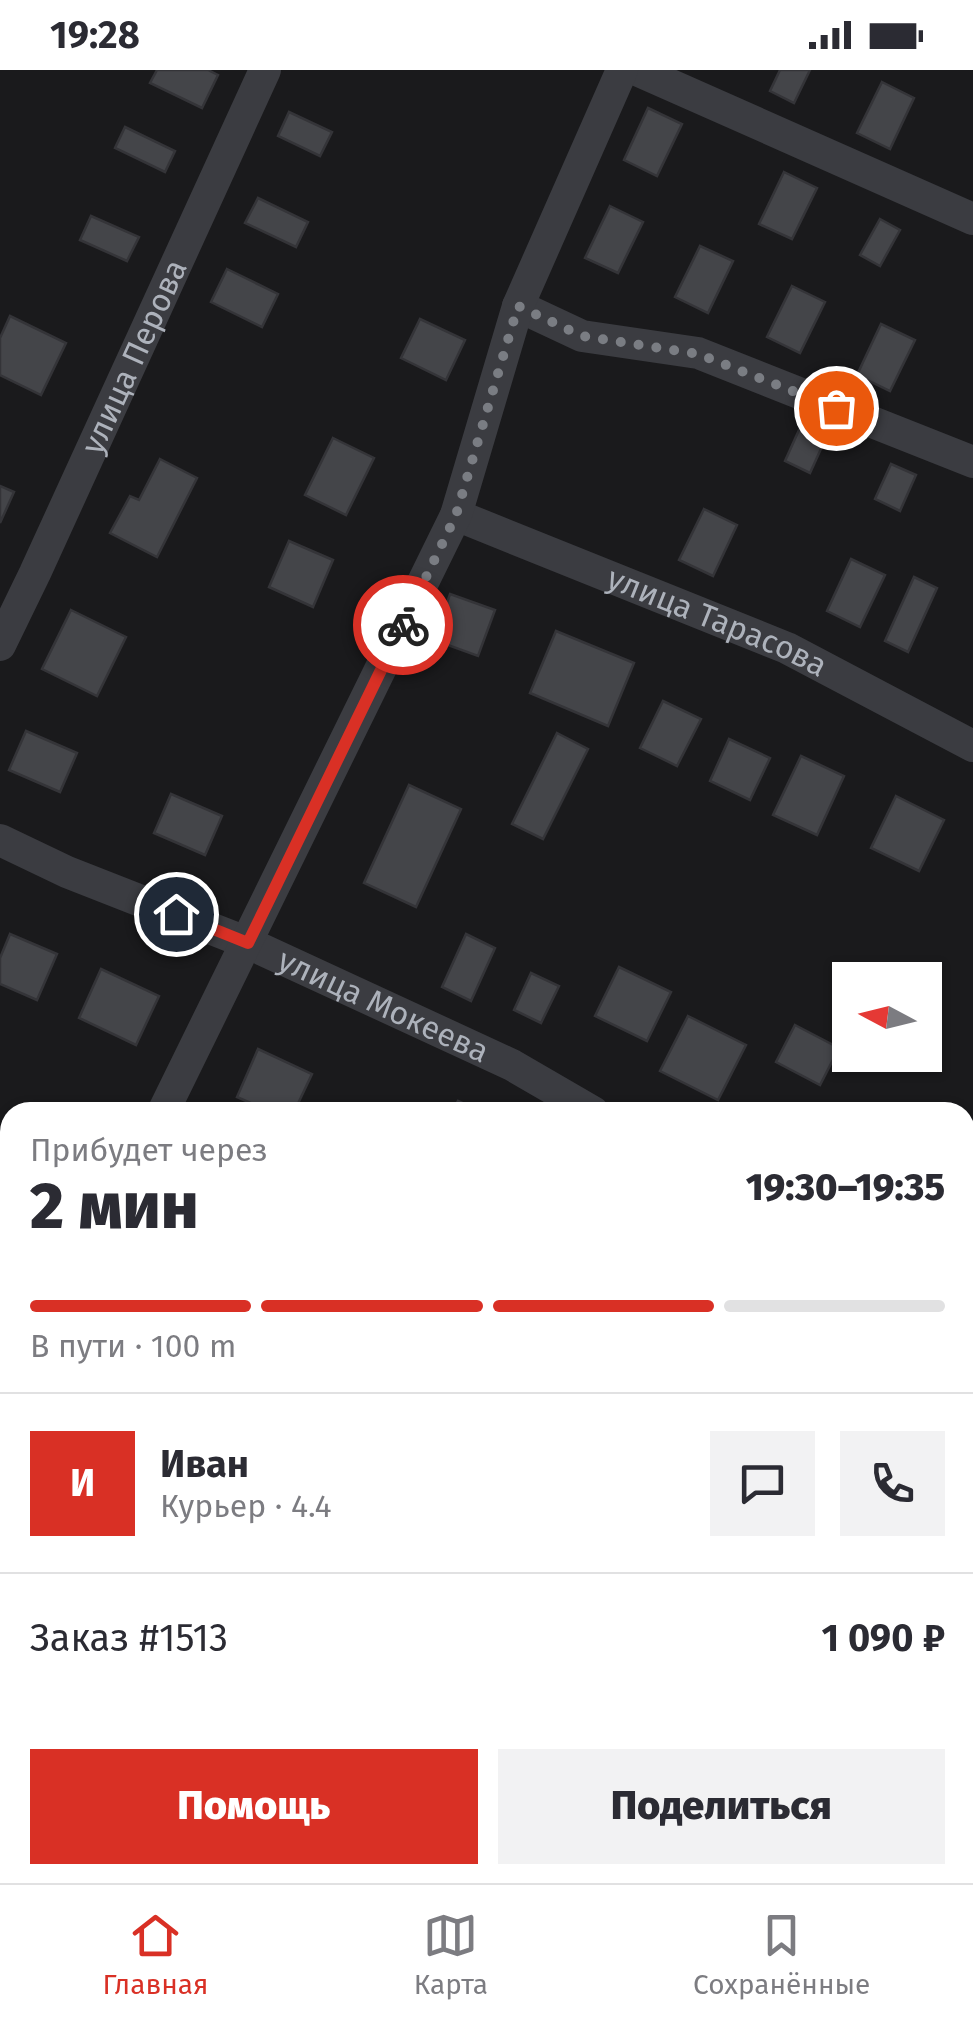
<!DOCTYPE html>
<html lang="ru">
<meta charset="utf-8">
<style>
:root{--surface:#fff;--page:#f2f2f3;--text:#2b2b33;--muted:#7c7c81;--line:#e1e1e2;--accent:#d93025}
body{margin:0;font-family:"Fira Sans",sans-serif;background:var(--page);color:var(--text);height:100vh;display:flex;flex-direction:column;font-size:38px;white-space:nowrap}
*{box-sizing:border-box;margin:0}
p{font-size:32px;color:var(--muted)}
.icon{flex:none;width:55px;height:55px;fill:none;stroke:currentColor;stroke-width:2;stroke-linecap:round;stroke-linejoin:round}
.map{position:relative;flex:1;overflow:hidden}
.side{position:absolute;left:0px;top:1032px;width:975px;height:782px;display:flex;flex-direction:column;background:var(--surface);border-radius:30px 30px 0 0;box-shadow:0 2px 8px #0004}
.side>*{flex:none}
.needle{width:65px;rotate:277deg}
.fabs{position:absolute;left:832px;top:892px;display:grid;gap:20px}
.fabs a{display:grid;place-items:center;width:110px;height:110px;border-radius:0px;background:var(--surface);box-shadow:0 2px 8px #0004;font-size:50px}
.pin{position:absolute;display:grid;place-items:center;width:85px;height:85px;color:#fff;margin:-42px;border:5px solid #fff;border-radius:50%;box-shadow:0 2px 10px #0007}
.courier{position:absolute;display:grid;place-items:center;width:100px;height:100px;margin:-50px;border:8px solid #d93025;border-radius:50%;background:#fff;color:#222;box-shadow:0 2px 12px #0007}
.summary em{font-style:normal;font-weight:800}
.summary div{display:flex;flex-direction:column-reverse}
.summary{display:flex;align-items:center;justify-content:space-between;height:170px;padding:0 30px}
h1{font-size:65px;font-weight:800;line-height:75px}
.bar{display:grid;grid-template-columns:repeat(4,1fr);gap:15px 10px;align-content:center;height:120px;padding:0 30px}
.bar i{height:12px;border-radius:8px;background:var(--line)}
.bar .active{background:var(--accent)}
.bar p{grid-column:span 4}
.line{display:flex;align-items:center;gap:25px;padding:0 30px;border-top:2px solid var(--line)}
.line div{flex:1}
.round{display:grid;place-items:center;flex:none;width:105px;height:105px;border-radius:0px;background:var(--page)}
.cta{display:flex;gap:20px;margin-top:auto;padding:20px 30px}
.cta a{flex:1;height:115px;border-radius:0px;background:var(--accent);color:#fff;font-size:40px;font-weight:800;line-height:115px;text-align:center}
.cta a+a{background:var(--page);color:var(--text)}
.status{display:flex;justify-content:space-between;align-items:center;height:70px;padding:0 50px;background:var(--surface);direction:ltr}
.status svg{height:28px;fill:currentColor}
.tab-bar{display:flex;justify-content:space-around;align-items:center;height:140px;border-top:2px solid var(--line);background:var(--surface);font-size:28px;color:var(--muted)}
.tab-bar a{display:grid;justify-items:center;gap:5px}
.tab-bar .active{color:var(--accent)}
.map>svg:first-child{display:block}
</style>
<div class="status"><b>19:28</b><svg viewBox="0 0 49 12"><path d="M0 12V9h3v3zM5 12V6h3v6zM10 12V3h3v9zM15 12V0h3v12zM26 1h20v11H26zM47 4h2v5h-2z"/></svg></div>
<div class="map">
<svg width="973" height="1813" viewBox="0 0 973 1813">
<defs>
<pattern id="industrial-furrows" width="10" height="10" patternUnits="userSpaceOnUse" patternTransform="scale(2.5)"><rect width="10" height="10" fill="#262629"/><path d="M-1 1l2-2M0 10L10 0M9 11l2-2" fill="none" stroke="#434346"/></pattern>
</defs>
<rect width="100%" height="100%" fill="#1a1a1c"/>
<!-- industrial -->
<polygon fill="url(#industrial-furrows)" points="280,1805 870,1805 867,1813 284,1813"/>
<!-- building -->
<g fill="#444549" stroke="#343438" stroke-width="2.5">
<polygon points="157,0 208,0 218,5 202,38 150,13"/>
<polygon points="780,0 810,0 794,33 770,21"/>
<polygon points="882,12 914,28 890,79 857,63"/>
<polygon points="648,38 682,54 657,106 624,90"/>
<polygon points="289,42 332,62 320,86 278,66"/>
<polygon points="125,57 175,81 165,102 115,78"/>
<polygon points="784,102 817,118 792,169 759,154"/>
<polygon points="258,128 308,152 296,177 245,153"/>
<polygon points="610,136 643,152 618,203 585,188"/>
<polygon points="91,146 139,167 127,191 80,170"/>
<polygon points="880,149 900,160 880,196 860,185"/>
<polygon points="700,176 733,191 708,243 675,227"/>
<polygon points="227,199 278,224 262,257 211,232"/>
<polygon points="792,216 825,232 800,283 767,267"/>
<polygon points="10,246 66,273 41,325 0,305 0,268"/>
<polygon points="420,249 465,270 446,310 401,288"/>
<polygon points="881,254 915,270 890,321 857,305"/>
<polygon points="804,349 829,361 810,403 785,391"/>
<polygon points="333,368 374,388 346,445 305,425"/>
<polygon points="160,389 197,408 157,487 110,463 130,426 139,430"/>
<polygon points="891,394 916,405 900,441 875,429"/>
<polygon points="0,416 14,422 0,453"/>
<polygon points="704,439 737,455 713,506 679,490"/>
<polygon points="289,471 333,490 313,537 269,517"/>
<polygon points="851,489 885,505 860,557 827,541"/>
<polygon points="914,507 937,518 908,582 885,571"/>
<polygon points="450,524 495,540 478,586 434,570"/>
<polygon points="71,540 126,567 97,626 42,599"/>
<polygon points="556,561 634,593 608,656 530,623"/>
<polygon points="663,631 701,649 677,696 640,678"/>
<polygon points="26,661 77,683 60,722 9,700"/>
<polygon points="557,663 588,679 543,769 512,754"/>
<polygon points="729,669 770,688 750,730 710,711"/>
<polygon points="801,686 844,706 817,765 773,745"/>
<polygon points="409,715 461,739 416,837 364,813"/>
<polygon points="171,724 222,746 205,785 154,763"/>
<polygon points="896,726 944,750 919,801 871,778"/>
<polygon points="10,864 57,884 37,930 0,914 0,888"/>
<polygon points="466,864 495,878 471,931 442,917"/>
<polygon points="619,897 671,922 647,971 595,946"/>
<polygon points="101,899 159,926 136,975 79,948"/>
<polygon points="531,903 559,916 541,953 514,940"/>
<polygon points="688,946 746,975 718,1030 660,1001"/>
<polygon points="795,955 839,978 820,1015 776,992"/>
<polygon points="258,979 312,1004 294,1042 271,1042 237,1027"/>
<polygon points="458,1031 481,1042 452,1042"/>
<polygon points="10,1621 10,1693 0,1716 0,1644"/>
<polygon points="10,1796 10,1805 68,1805 65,1813 3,1813"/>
<polygon points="107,1805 144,1805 141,1813 104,1813"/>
<polygon points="184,1805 212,1805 217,1813 188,1813"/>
<polygon points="602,1805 680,1805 693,1813 598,1813"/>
<polygon points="752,1805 802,1805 798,1813 766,1813"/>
</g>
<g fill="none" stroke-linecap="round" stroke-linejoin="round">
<!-- minor -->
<g stroke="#3b3c41" stroke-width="32">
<polyline points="637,0 973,149"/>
<polyline points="518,236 582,266 698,283 973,392"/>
<path id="s1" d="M456 445 787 578 973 676"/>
<path id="s2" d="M0 575 35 503 265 0"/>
<path id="s3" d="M0 770 67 802 248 873 512 995 593 1042"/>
<polyline points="163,1042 456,445 518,236 622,0"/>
<polyline points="965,1211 973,1214"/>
<polyline points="0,1278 10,1302"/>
<polyline points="0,1768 10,1746"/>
<polyline points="159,1805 163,1813"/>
<polyline points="249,1805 254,1813"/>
<polyline points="525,1805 539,1813"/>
<polyline points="720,1805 732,1813"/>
<polyline points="86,1813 90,1805"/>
<polyline points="352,1813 354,1805"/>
<polyline points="855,1813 857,1805"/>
</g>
</g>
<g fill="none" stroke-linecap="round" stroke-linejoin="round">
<!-- done -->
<polyline stroke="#7a7d83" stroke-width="10" stroke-dasharray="0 18" points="403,555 456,445 518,236 582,266 698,284 836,338"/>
<!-- route -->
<polyline stroke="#d93025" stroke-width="12" points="176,844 248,873 403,555"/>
</g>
<g text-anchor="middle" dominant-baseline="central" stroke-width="10" stroke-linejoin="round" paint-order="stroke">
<!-- street labels -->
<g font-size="32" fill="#adb2bb" stroke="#151517">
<text stroke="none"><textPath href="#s2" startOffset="318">улица Перова</textPath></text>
<text stroke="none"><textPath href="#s1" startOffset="282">улица Тарасова</textPath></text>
<text stroke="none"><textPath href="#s3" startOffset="418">улица Мокеева</textPath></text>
</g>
</g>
</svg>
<div class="fabs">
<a><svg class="needle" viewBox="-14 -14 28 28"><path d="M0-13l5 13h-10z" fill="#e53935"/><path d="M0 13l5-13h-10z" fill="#7c7c81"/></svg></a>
</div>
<div class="pin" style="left:836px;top:338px;background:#ea580c"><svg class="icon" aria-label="bag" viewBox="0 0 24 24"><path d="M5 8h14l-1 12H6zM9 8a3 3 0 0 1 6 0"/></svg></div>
<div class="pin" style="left:176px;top:844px;background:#1f2937"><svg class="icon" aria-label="home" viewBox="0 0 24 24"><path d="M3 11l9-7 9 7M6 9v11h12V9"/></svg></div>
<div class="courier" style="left:403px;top:555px"><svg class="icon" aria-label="bike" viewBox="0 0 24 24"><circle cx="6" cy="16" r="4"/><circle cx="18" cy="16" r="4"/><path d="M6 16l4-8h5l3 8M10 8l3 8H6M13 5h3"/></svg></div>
<section class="side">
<div class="summary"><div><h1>2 мин</h1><p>Прибудет через</p></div><em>19:30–19:35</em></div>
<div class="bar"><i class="active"></i><i class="active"></i><i class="active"></i><i></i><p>В пути · 100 m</p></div>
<div class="line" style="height:180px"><b class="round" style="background:var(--accent);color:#fff">И</b><div><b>Иван</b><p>Курьер · 4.4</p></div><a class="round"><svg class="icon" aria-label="chat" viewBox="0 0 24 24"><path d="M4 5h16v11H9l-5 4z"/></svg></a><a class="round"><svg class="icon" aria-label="phone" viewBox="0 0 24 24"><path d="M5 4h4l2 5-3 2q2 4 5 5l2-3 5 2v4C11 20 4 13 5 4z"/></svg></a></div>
<div class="line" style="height:130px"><div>Заказ #1513</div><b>1 090 ₽</b></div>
<div class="cta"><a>Помощь</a><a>Поделиться</a></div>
</section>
</div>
<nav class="tab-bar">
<a class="active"><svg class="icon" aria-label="home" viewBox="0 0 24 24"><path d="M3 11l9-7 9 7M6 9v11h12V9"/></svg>Главная</a>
<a><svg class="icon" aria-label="map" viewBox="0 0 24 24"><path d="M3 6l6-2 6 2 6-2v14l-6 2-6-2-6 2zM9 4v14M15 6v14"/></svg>Карта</a>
<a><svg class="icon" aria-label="saved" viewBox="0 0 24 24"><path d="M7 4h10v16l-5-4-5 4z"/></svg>Сохранённые</a>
</nav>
